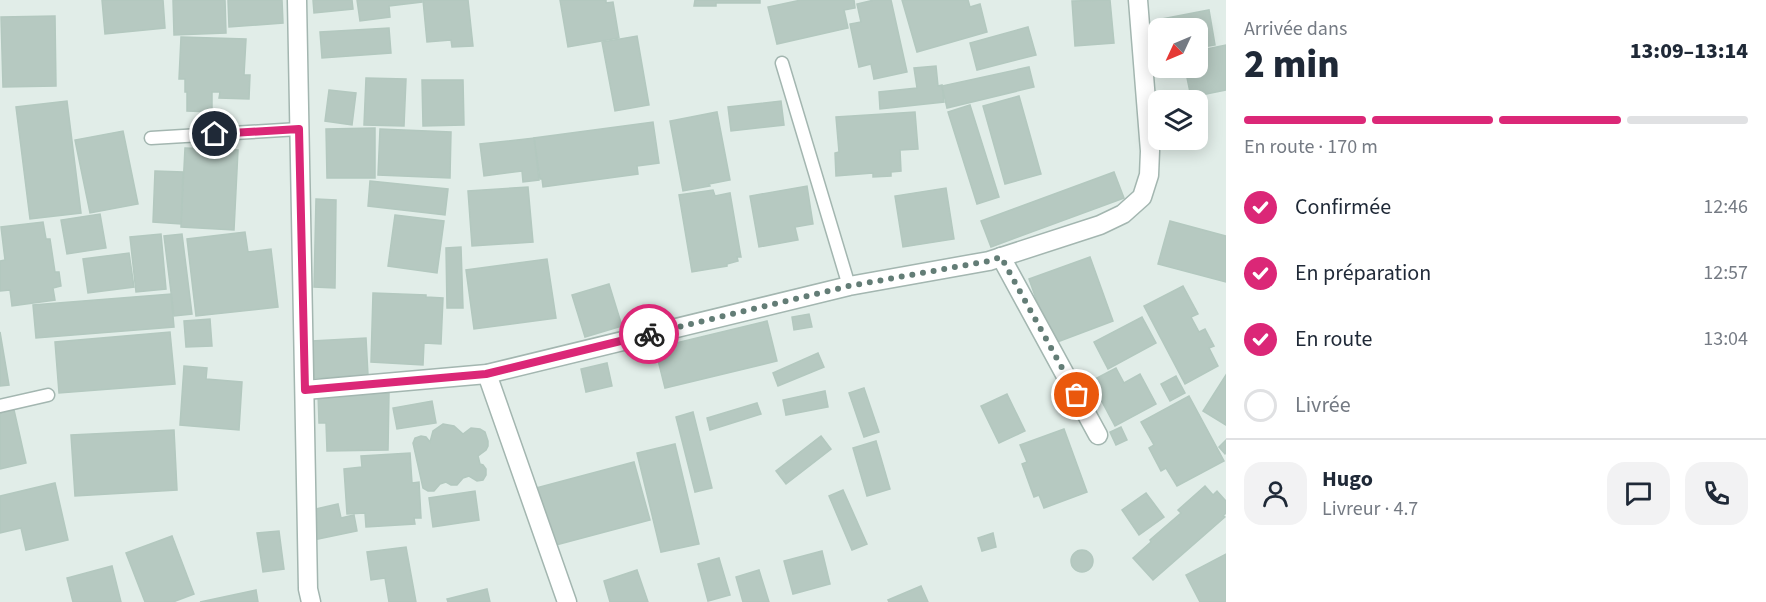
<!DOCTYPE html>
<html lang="fr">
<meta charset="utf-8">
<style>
:root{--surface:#fff;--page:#f2f2f3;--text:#1f2937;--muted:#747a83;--line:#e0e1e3;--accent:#db2777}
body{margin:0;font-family:"Source Sans 3",sans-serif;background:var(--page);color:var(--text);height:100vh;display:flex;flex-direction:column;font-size:22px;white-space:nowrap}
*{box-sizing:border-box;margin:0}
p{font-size:20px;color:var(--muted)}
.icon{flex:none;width:33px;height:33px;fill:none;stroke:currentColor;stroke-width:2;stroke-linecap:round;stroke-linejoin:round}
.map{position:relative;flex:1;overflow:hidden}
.panel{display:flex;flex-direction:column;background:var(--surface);width:540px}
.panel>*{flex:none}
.needle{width:39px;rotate:226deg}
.controls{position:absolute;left:1148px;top:18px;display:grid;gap:12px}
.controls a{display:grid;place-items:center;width:60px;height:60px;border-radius:12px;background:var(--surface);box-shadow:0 3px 15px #0003;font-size:30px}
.pin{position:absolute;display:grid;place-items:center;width:51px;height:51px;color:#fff;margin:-26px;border:3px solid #fff;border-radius:50%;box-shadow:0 2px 6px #0007}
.courier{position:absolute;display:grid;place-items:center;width:60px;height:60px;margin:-30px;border:4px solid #db2777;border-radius:50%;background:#fff;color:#222;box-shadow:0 2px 8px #0007}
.overview em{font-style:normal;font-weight:800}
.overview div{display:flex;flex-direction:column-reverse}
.overview{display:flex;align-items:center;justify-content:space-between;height:102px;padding:0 18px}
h1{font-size:39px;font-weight:800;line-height:45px}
.bar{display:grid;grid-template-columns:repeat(4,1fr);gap:9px 6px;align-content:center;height:72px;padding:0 18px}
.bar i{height:8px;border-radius:4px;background:var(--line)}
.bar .active{background:var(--accent)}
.bar p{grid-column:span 4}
.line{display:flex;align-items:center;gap:15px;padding:0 18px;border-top:2px solid var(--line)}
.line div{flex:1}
.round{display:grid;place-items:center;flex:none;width:63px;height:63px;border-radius:18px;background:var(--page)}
ol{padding:0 18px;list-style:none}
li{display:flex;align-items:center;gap:18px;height:66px}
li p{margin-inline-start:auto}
li .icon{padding:6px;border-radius:50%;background:var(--accent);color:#fff;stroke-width:4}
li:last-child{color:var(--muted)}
li i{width:33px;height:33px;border:3px solid var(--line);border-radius:50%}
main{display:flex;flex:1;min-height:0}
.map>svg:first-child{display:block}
</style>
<main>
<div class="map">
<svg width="1226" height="602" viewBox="0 0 1226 602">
<rect width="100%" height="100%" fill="#e1ede8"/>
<!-- building -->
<g fill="#b6c9c1" stroke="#b3c8bf" stroke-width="1.5">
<polygon points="102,0 163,0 165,28 105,34"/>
<polygon points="173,0 225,0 226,33 174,35"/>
<polygon points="228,0 282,0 283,23 229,27"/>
<polygon points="313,0 352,0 353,9 314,13"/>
<polygon points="357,0 422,0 422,2 389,6 390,17 360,21"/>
<polygon points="423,0 468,0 473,46 452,47 451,40 427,42"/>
<polygon points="560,0 606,0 606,3 613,2 619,38 568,47"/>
<polygon points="695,0 760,0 760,3 716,3 716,6 694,6"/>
<polygon points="801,0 854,0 855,8 844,10 848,28 777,44 768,7"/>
<polygon points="874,0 891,0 907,72 874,79 871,64 859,67 850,24 861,22 857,4"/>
<polygon points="902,0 968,0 970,7 980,4 987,32 917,52"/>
<polygon points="1110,0 1114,43 1075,46 1072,1"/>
<polygon points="1209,10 1215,45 1197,48 1197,28 1158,28 1158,31 1156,20"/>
<polygon points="55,16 56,86 3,87 1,17"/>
<polygon points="1028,27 1036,55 977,70 970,43"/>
<polygon points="389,28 391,53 322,58 320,32"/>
<polygon points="637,36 649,105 615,111 602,42"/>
<polygon points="181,37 246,39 244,75 250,75 249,99 219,98 220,92 212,92 212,112 187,111 187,92 185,92 185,79 179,79"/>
<polygon points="1226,45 1226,90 1191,97 1185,68 1197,68 1197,51"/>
<polygon points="936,66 938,86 942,85 944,102 880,109 879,92 917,88 914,68"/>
<polygon points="1029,67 1034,87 947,108 942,86"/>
<polygon points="366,78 406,79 404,126 364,125"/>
<polygon points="422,80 463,80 464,125 423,126"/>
<polygon points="329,90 356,93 352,125 325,121"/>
<polygon points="1019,96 1041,174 1005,184 983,106"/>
<polygon points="67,101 81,213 30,219 16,107"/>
<polygon points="781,101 784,125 731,131 728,107"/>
<polygon points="970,105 999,197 977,204 948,112"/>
<polygon points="717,112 730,180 709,184 710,186 683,191 670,121"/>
<polygon points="915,112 918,149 900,150 901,171 891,172 891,176 873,177 873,173 836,176 835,153 839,152 836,117"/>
<polygon points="653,122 659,163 637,166 638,174 543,187 542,179 540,179 534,138"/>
<polygon points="375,128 375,178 327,178 326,129"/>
<polygon points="380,129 451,132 450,178 378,175"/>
<polygon points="123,131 138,204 90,213 75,140"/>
<polygon points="534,138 539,180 523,182 522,171 484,176 480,144"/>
<polygon points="185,148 238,150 234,230 181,227"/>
<polygon points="155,171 183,172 181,224 153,222"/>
<polygon points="1114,172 1124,198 991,247 981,221"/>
<polygon points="370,181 448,189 445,215 368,206"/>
<polygon points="807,186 813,224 795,227 798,240 759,247 750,196"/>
<polygon points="528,187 533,242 472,246 468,191"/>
<polygon points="946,188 954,239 903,247 895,196"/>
<polygon points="713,190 715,196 730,193 741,257 737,257 738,261 727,264 727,266 692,272 679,195"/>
<polygon points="316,199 336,200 335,288 314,287"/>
<polygon points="100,214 106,248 67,254 61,220"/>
<polygon points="395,215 444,221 437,273 388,266"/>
<polygon points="1170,221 1226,236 1226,282 1158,264"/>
<polygon points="43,222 46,239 50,239 55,272 59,272 61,286 53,288 55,300 12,306 10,290 0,291 0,261 5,260 1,227"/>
<polygon points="245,232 248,252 271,249 278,307 196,316 187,239"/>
<polygon points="161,234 166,289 136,292 130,237"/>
<polygon points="182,234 192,314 174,316 164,236"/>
<polygon points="461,247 463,308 447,308 446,248"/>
<polygon points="129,253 134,287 88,293 83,259"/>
<polygon points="1090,257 1113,321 1052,344 1029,279"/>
<polygon points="547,259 556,318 474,329 466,270"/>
<polygon points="609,284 622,326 585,337 572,295"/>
<polygon points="1183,286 1198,314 1191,317 1199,332 1205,329 1214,346 1209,348 1218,366 1185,384 1144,306"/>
<polygon points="373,293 426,295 426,297 443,298 441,344 424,343 423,365 371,362"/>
<polygon points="171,294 174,327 36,338 33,305"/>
<polygon points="809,314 812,327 794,330 792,317"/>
<polygon points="1142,317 1156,343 1108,369 1094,342"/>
<polygon points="210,319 212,346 186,347 184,321"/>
<polygon points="767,321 777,361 665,388 655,348"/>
<polygon points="0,332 9,385 0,386"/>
<polygon points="170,332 175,384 59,393 55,342"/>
<polygon points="366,338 368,375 314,378 312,341"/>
<polygon points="818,353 824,367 778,386 773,373"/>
<polygon points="607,363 612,386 586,392 581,369"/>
<polygon points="184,366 207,368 206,379 242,382 239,430 180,425"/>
<polygon points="1116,368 1124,383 1140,374 1156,404 1115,426 1091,381"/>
<polygon points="1226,375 1226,425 1203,411"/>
<polygon points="1176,376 1185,393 1170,401 1161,384"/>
<polygon points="864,388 879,432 864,437 849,393"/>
<polygon points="825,391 828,407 786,415 783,400"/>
<polygon points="318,393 389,393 388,450 327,451 326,423 319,423"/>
<polygon points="1007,394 1025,431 999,443 981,406"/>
<polygon points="1189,396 1224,461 1177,486 1166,468 1161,471 1149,448 1154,445 1141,422"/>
<polygon points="432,401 436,423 397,429 393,408"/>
<polygon points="757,403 761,414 710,430 707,418"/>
<polygon points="14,410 26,463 0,469 0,413"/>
<polygon points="693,412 712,488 695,492 676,417"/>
<polygon points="443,424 454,426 463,434 471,428 480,429 485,432 488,441 488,446 486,450 478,456 480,464 483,465 486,469 486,475 483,480 477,481 469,476 463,478 457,485 451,485 446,482 440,484 434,491 428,491 423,488 413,443 415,438 421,436 426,437 430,442 433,431"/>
<polygon points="1121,427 1127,440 1116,445 1110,432"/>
<polygon points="1064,429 1087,492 1044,508 1039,495 1034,497 1022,464 1027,462 1020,445"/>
<polygon points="174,430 177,490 75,496 71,435"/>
<polygon points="821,436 831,449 786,484 776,471"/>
<polygon points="1226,440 1226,453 1225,454 1219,447"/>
<polygon points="876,441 890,489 867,496 853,448"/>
<polygon points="675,444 699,544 661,552 637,453"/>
<polygon points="410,453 412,483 419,482 421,518 414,518 415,524 366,527 365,513 347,514 344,469 362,467 361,456"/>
<polygon points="634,462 650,520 552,546 536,488"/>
<polygon points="55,483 68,540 26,550 21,528 0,533 0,496"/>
<polygon points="1205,486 1213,495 1217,491 1226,501 1226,513 1223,516 1225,517 1153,580 1133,558 1151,542 1150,540 1181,513 1178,510"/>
<polygon points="843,490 867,544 852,550 829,496"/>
<polygon points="475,491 479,520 433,527 429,498"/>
<polygon points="1146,493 1164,517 1139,535 1122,510"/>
<polygon points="338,504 341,518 354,515 357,531 313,540 311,510"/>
<polygon points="279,531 284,569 263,572 257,533"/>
<polygon points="993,533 996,547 982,551 978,538"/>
<polygon points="172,536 194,594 173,602 145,602 126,553"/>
<polygon points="406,547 416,602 389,602 385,578 371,580 367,552"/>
<circle cx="1082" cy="561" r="11"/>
<polygon points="822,551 830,584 793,594 784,561"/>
<polygon points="1226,554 1226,602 1200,602 1186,575"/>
<polygon points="719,558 730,595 708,601 698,564"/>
<polygon points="112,566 121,602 73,602 67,578"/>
<polygon points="637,570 648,602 610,602 604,581"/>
<polygon points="759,570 769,602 743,602 736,577"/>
<polygon points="921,586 928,602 889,602 888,600"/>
<polygon points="487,589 490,602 448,602 447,599"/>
<polygon points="256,590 258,602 200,602"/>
</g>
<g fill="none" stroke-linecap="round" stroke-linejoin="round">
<!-- service casing -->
<g stroke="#a3b6b0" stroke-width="15">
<g id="service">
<polyline points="782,63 849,286"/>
<polyline points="151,138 299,129"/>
<polyline points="0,406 48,395"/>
</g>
</g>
<!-- minor casing -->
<g stroke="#a3b6b0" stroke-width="21">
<g id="minor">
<polyline points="297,0 308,589 311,602"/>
<polyline points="1001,257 1098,435"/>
<polyline points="487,374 567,602"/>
<polyline points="305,390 487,374 849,286 989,261 1100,225 1123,214 1142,197 1149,175 1150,151 1138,0"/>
</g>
</g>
<!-- service -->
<use href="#service" stroke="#fff" stroke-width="12"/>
<!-- minor -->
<use href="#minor" stroke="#fff" stroke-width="18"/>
</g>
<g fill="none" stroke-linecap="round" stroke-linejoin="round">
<!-- done -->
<polyline stroke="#637d76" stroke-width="6" stroke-dasharray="0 10.8" points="649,334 849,286 989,261 1001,257 1077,395"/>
<!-- route -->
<polyline stroke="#db2777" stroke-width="8" points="215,134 299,129 305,390 486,374 649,334"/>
</g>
</svg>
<div class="controls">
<a><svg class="needle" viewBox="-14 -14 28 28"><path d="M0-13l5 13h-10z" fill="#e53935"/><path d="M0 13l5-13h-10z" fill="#747a83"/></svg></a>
<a><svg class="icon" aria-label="layers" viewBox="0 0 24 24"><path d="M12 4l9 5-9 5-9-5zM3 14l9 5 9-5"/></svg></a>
</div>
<div class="pin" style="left:1077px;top:395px;background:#ea580c"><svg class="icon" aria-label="bag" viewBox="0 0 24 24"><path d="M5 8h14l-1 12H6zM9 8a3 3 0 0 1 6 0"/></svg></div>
<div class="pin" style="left:215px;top:134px;background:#1f2937"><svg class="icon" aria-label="home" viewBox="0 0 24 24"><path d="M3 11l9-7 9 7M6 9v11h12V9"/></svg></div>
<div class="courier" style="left:649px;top:334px"><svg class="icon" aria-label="bike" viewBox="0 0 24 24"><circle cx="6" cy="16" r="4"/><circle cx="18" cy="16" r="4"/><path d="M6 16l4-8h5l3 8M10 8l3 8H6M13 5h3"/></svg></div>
</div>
<section class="panel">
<div class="overview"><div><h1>2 min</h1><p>Arrivée dans</p></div><em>13:09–13:14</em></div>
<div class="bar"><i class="active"></i><i class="active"></i><i class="active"></i><i></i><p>En route · 170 m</p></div>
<ol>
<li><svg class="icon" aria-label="check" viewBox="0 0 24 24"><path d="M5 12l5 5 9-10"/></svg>Confirmée<p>12:46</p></li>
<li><svg class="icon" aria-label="check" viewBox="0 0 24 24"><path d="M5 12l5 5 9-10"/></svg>En préparation<p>12:57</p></li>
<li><svg class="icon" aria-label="check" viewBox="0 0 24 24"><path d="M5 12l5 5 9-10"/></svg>En route<p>13:04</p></li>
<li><i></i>Livrée</li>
</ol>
<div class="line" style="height:108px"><a class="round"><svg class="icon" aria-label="person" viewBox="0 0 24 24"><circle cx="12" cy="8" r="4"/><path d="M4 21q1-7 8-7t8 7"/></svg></a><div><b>Hugo</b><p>Livreur · 4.7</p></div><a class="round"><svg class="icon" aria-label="chat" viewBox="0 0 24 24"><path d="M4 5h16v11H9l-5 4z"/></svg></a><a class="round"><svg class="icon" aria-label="phone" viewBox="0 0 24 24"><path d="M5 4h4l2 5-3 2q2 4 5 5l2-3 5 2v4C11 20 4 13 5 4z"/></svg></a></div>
</section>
</main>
